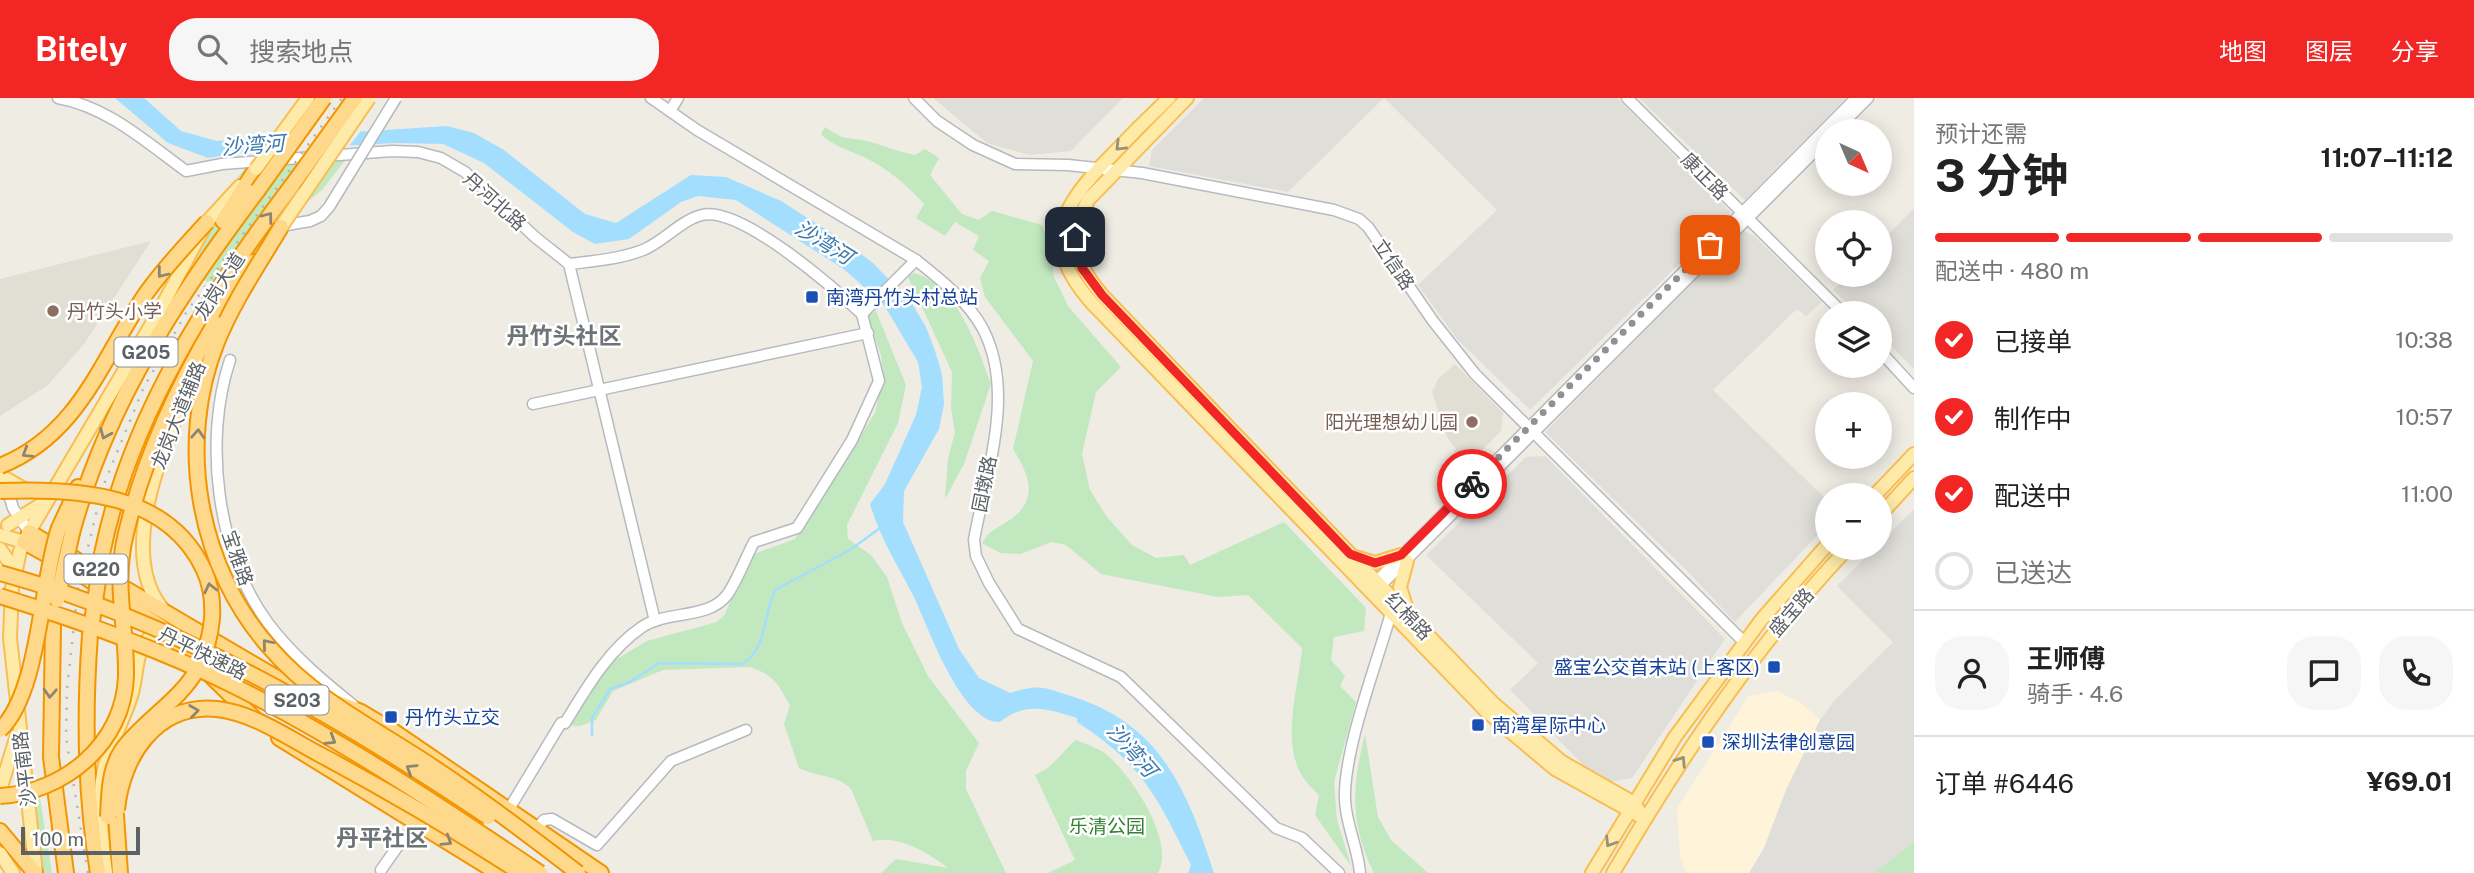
<!DOCTYPE html>
<html lang="zh">
<meta charset="utf-8">
<style>
:root{--surface:#fff;--page:#f6f6f6;--text:#222;--muted:#767676;--line:#e0e0e0;--accent:#f32626}
body{margin:0;font-family:"Public Sans","Noto Sans SC",sans-serif;background:var(--page);color:var(--text);height:100vh;display:flex;flex-direction:column;font-size:26px;white-space:nowrap}
*{box-sizing:border-box;margin:0}
p{font-size:23px;color:var(--muted)}
.icon{flex:none;width:38px;height:38px;fill:none;stroke:currentColor;stroke-width:2;stroke-linecap:round;stroke-linejoin:round}
.map{position:relative;flex:1;overflow:hidden}
.side{display:flex;flex-direction:column;background:var(--surface);width:560px}
.side>*{flex:none}
.needle{width:46px;rotate:136deg}
.fabs{position:absolute;left:1815px;top:21px;display:grid;gap:14px}
.fabs a{display:grid;place-items:center;width:77px;height:77px;border-radius:50%;background:var(--surface);box-shadow:0 4px 18px #0003;font-size:35px}
.scale{position:absolute;left:21px;bottom:18px;width:119px;box-sizing:border-box;padding-left:7px;border:4px solid #5c6165;border-top:0;font-size:19px;line-height:24px;white-space:nowrap;color:#5c6165;-webkit-text-stroke:5px #fff;paint-order:stroke}
.pin{position:absolute;display:grid;place-items:center;width:60px;height:60px;color:#fff;margin:-30px;border-radius:14px;box-shadow:0 4px 10px #0006}
.courier{position:absolute;display:grid;place-items:center;width:70px;height:70px;margin:-35px;border:5px solid #f32626;border-radius:50%;background:#fff;color:#222;box-shadow:0 2px 9px #0007}
.headline em{font-style:normal;font-weight:700}
.headline div{display:flex;flex-direction:column-reverse}
.headline{display:flex;align-items:center;justify-content:space-between;height:119px;padding:0 21px}
h1{font-size:46px;font-weight:700;line-height:52px}
.bar{display:grid;grid-template-columns:repeat(4,1fr);gap:10px 7px;align-content:center;height:84px;padding:0 21px}
.bar i{height:9px;border-radius:5px;background:var(--line)}
.bar .selected{background:var(--accent)}
.bar p{grid-column:span 4}
.line{display:flex;align-items:center;gap:18px;padding:0 21px;border-top:2px solid var(--line)}
.line div{flex:1}
.round{display:grid;place-items:center;flex:none;width:74px;height:74px;border-radius:28px;background:var(--page)}
ol{padding:0 21px;list-style:none}
li{display:flex;align-items:center;gap:21px;height:77px}
li p{margin-inline-start:auto}
li .icon{padding:7px;border-radius:50%;background:var(--accent);color:#fff;stroke-width:4}
li:last-child{color:var(--muted)}
li i{width:38px;height:38px;border:4px solid var(--line);border-radius:50%}
header{display:flex;align-items:center;gap:42px;box-sizing:border-box;height:98px;padding:0 35px;background:var(--accent);color:#fff}
header strong{font-size:33px}
nav{display:flex;gap:38px;margin-inline-start:auto;font-size:24px}
.search{width:490px;height:63px;background:var(--page);display:flex;align-items:center;gap:18px;box-sizing:border-box;padding:0 24px;border-radius:28px;color:var(--muted);font-size:26px}
main{display:flex;flex:1;min-height:0}
.map>svg:first-child{display:block}
</style>
<header>
<strong>Bitely</strong>
<div class="search"><svg class="icon" aria-label="search" viewBox="0 0 24 24"><circle cx="10" cy="10" r="6"/><path d="M15 15l6 6"/></svg>搜索地点</div>
<nav><a>地图</a><a>图层</a><a>分享</a></nav>
</header>
<main>
<div class="map">
<svg width="1914" height="775" viewBox="0 0 1914 775">
<rect width="100%" height="100%" fill="#efece4"/>
<!-- commercial -->
<polygon fill="#fff3d9" points="1777,593 1801,605 1820,622 1786,692 1764,750 1749,775 1686,775 1680,759 1677,710 1749,598"/>
<!-- industrial -->
<g fill="#e0ded8">
<polygon points="933,0 1123,0 1071,53 1030,57 987,45"/>
<polygon points="1204,0 1617,0 1731,115 1530,312 1457,241 1418,187 1497,112 1384,0 1288,94 1149,68 1152,52"/>
<polygon points="1639,0 1846,0 1745,102"/>
<polygon points="1914,110 1914,271 1880,237 1880,215 1857,215 1833,192 1848,177 1880,177 1880,145"/>
<polygon points="1743,133 1753,137 1822,204 1806,218 1797,211 1713,292 1827,402 1827,427 1735,524 1690,476 1545,334"/>
<polygon points="1545,358 1725,541 1632,680 1610,684 1592,676 1510,592 1538,565 1426,457 1526,359"/>
<polygon points="1914,411 1914,749 1875,775 1749,775 1764,750 1786,692 1820,622 1835,602 1893,544 1837,488 1875,450 1880,450 1880,445"/>
</g>
<!-- education -->
<g fill="#e1ded4">
<polygon points="151,143 84,246 48,287 0,318 0,181"/>
<polygon points="1455,266 1503,315 1501,333 1464,371 1452,358 1456,351 1447,339 1432,294 1438,281"/>
</g>
<!-- green -->
<g fill="#c2e8bf">
<path d="M825 29C848 44 843 38 867 43 883 47 898 54 915 57L925 51 939 60 930 77 962 116 979 122 992 113 1042 127 1051 151 1054 179 1068 208 1121 269 1096 294 1082 356 1090 392 1107 419 1132 447 1156 460 1184 457 1190 467 1284 424 1366 510 1364 533 1334 539 1331 562 1345 578 1340 588 1356 604 1334 684 1337 722 1351 768 1315 717 1319 697C1313 691 1305 684 1301 676 1281 641 1299 588 1302 550L1248 497 1218 499 1101 476 1066 447 1052 444 1020 456 1000 455 982 445C990 431 999 430 1011 421 1040 400 1028 375 1013 351L1033 263 985 199 980 180 989 163 973 152 979 138 955 124 945 138 916 120 924 106C906 86 888 71 864 59 848 52 833 48 821 36Z"/>
<polygon points="263,47 297,58 350,56 322,92 302,108 241,204 172,163"/>
<path d="M914 175C957 187 977 247 991 286L964 366 945 401 948 361 955 334 951 310 952 274 908 179Z"/>
<path d="M876 213 906 287 898 325 847 427 848 441 871 457 887 479 902 525 928 578 979 645 966 673V691L1006 775H881L896 761 948 770C927 754 899 737 873 743L851 691C837 676 816 679 799 670L784 626 790 607C777 585 775 578 750 569L663 572 613 593 596 622 580 628 566 627 605 568 647 543 717 524 725 516 744 469 754 456 795 441 875 315 883 280 881 257 867 218Z"/>
<path d="M1365 636 1378 719 1391 742 1428 775H1374C1349 724 1352 689 1365 636Z"/>
<path d="M1076 642C1085 646 1098 650 1106 656 1131 677 1176 743 1158 775H1048L1075 762 1035 677C1056 668 1059 656 1076 642Z"/>
<polygon points="40,700 52,775 36,775 32,701"/>
<polygon points="1914,744 1914,775 1875,775"/>
</g>
<!-- water -->
<path fill="#a4deff" d="M115 0H144L181 33 217 43 447 28 474 35 504 52 585 116 616 125 691 77 726 79 781 103 833 136 872 164 911 204 926 229 935 253 942 276 944 306 939 331 904 393 903 424 959 551 979 580 1010 595C1043 585 1044 590 1077 600 1163 629 1188 695 1214 775H1188L1191 767C1157 699 1143 667 1077 624V620C1048 611 1026 603 1000 624 961 625 928 529 914 499 898 468 880 440 870 406L885 386 916 317 922 289 918 264 884 207 845 172 736 102 698 98 681 104 629 141 595 146 573 134 484 65 443 46 395 45 250 53 208 60 168 45Z"/>
<!-- pier -->
<polygon fill="#efece4" points="363,30 347,51 246,57 265,35"/>
<g fill="none" stroke-linecap="round" stroke-linejoin="round">
<!-- stream -->
<path stroke="#a4deff" stroke-width="2.5" d="M592 637V620L610 591 630 584 659 565 742 566C768 550 763 517 775 492L850 452 880 430"/>
<!-- minor casing -->
<g stroke="#b6babf" stroke-width="13">
<g id="minor">
<path d="M58 0C108 9 146 44 186 73L222 66 392 53 418 54 441 60 465 74 535 139 569 166C593 163 620 161 643 152 663 144 681 122 702 117 741 108 834 190 862 216"/>
<path d="M651 0 697 32 916 162C940 181 968 203 983 231 1016 295 986 375 974 442L976 458 989 485 1018 531 1121 579 1276 730 1302 740 1339 775"/>
<polyline points="914,0 937,23 973,47 1015,66 1068,67 1142,75 1334,112 1359,121 1368,129 1433,223 1475,276 1745,545"/>
<polyline points="1627,0 1843,215"/>
<polyline points="670,13 678,0"/>
<polyline points="1835,33 1868,0"/>
<polyline points="281,128 310,123"/>
<polyline points="569,166 655,523"/>
<polyline points="862,216 916,162"/>
<polyline points="1880,253 1914,290"/>
<path d="M230 262C203 343 217 455 268 525 292 557 322 582 353 607"/>
<polyline points="533,306 868,235"/>
<polyline points="6,387 13,410 29,434"/>
<polyline points="1374,486 1856,0"/>
<polyline points="1377,491 1827,41"/>
<path d="M509 711 561 625H565C586 591 608 552 642 529 667 512 708 522 727 497 736 485 746 459 754 444L797 430 852 342 879 283 862 216"/>
<polyline points="537,730 544,722 552,721 597,747 671,663 746,632"/>
<polyline points="381,772 400,745 419,726"/>
<path d="M1360 775C1358 750 1346 727 1345 702 1343 653 1377 565 1391 515"/>
</g>
</g>
<!-- major casing -->
<g stroke="#f9be52" stroke-width="16">
<g id="major">
<path d="M1169 0C1149 19 1130 38 1111 58 1061 108 1039 144 1091 204L1486 613 1555 671 1645 721"/>
<path d="M1187 0 1088 102C1068 141 1074 164 1102 197L1493 605 1562 664 1634 705 1644 721"/>
<polyline points="0,392 3,379 26,392"/>
<polyline points="1875,397 1914,356"/>
<polyline points="1880,417 1914,380"/>
<polyline points="8,427 40,407"/>
<polyline points="0,437 24,444"/>
<polyline points="0,451 11,467 14,478"/>
<polyline points="1355,459 1375,465 1401,457"/>
<path d="M162 510C112 449 173 328 199 265"/>
<polyline points="1407,512 1400,489 1407,463"/>
<polyline points="0,692 17,637"/>
<polyline points="0,755 13,775"/>
<polyline points="36,775 10,540 12,490 20,453 29,434 161,210 207,124 240,88"/>
<path d="M106 775C102 739 96 703 105 667 111 642 125 620 132 595 140 564 132 551 161 529"/>
<polyline points="1592,775 1675,639 1762,521 1827,447"/>
<path d="M1613 775C1681 659 1755 548 1848 450"/>
</g>
</g>
<!-- highway casing -->
<g stroke="#f39500" stroke-width="18">
<g id="highway">
<polyline points="223,123 256,71"/>
<polyline points="200,234 253,164"/>
<polyline points="59,430 78,389"/>
<polyline points="29,434 277,580 319,598"/>
<path d="M72 435C107 305 178 198 258 92"/>
<polyline points="24,444 76,473 161,529 255,621"/>
<path d="M102 456C130 317 209 197 293 86"/>
<polyline points="53,527 51,659 66,775"/>
<path d="M90 537C84 618 85 695 98 775"/>
<polyline points="338,605 361,614 393,633 601,775"/>
<polyline points="279,640 498,775"/>
<polyline points="116,717 120,775"/>
<polyline points="0,733 35,775"/>
</g>
</g>
<!-- minor -->
<use href="#minor" stroke="#fff" stroke-width="10"/>
<!-- major -->
<use href="#major" stroke="#ffeba9" stroke-width="12"/>
<!-- highway -->
<use href="#highway" stroke="#ffd98b" stroke-width="14"/>
<!-- rail -->
<polyline stroke="#b3b4b5" stroke-width="2.5" stroke-dasharray="2 9" stroke-linecap="butt" points="88,775 66,639 67,591 78,491 102,391 143,291 186,215 342,0"/>
<!-- minor-bridge casing -->
<g stroke="#b6babf" stroke-width="13" stroke-linecap="butt">
<polyline id="minor-bridge" points="310,123 321,118 329,109 396,0"/>
</g>
<!-- major-bridge casing -->
<g stroke="#f9be52" stroke-width="16" stroke-linecap="butt">
<g id="major-bridge">
<polyline points="256,71 308,0"/>
<polyline points="281,129 369,0"/>
</g>
</g>
<!-- highway-bridge casing -->
<g stroke="#f39500" stroke-width="18" stroke-linecap="butt">
<g id="highway-bridge">
<polyline points="293,86 355,0"/>
<polyline points="258,92 324,0"/>
<path d="M281 129C259 166 233 204 217 244 176 346 198 470 271 551 315 602 378 632 433 669 483 702 530 738 578 775"/>
<path d="M0 368C79 337 101 262 145 197 163 171 186 147 207 124"/>
<path d="M0 393C76 390 168 394 204 472 218 503 213 540 198 570 180 603 144 622 122 652 109 671 109 697 108 719"/>
<path d="M0 475C175 523 339 619 488 719"/>
<path d="M0 498C77 522 155 549 228 585 337 639 439 707 540 775"/>
<polyline points="57,502 72,435"/>
<polyline points="90,537 102,456"/>
<path d="M0 632C40 594 40 486 59 430"/>
<path d="M0 698C63 695 124 646 126 578 127 528 113 487 126 435 144 360 176 291 215 225"/>
<path d="M117 712C122 658 157 605 217 611 253 615 287 639 319 656 388 693 455 732 521 775"/>
</g>
</g>
<!-- minor-bridge -->
<use href="#minor-bridge" stroke="#fff" stroke-width="10"/>
<!-- major-bridge -->
<use href="#major-bridge" stroke="#ffeba9" stroke-width="12"/>
<!-- highway-bridge -->
<use href="#highway-bridge" stroke="#ffd98b" stroke-width="14"/>
</g>
<!-- one-way arrows -->
<defs><path id="oneway-chevron" d="M-2-3.5L2.5 0L-2 3.5" fill="none" stroke-width="1.6" stroke-linecap="round" stroke-linejoin="round" transform="scale(1.75)"/></defs>
<g stroke="#95917d">
<use href="#oneway-chevron" transform="translate(1120 48) rotate(135)"/>
<use href="#oneway-chevron" transform="translate(1681 663) rotate(-57)"/>
<use href="#oneway-chevron" transform="translate(1610 744) rotate(122)"/>
</g>
<g stroke="#8d8570">
<use href="#oneway-chevron" transform="translate(268 119) rotate(-53)"/>
<use href="#oneway-chevron" transform="translate(162 175) rotate(128)"/>
<use href="#oneway-chevron" transform="translate(105 336) rotate(113)"/>
<use href="#oneway-chevron" transform="translate(198 336) rotate(-87)"/>
<use href="#oneway-chevron" transform="translate(27 355) rotate(148)"/>
<use href="#oneway-chevron" transform="translate(210 490) rotate(-103)"/>
<use href="#oneway-chevron" transform="translate(267 546) rotate(-130)"/>
<use href="#oneway-chevron" transform="translate(50 595) rotate(93)"/>
<use href="#oneway-chevron" transform="translate(194 613) rotate(-8)"/>
<use href="#oneway-chevron" transform="translate(331 642) rotate(32)"/>
<use href="#oneway-chevron" transform="translate(411 671) rotate(-148)"/>
<use href="#oneway-chevron" transform="translate(447 743) rotate(32)"/>
</g>
<g fill="none" stroke-linecap="round" stroke-linejoin="round">
<!-- done -->
<polyline stroke="#8f9291" stroke-width="7" stroke-dasharray="0 12.6" points="1472,386 1710,147"/>
<!-- route -->
<polyline stroke="#f32626" stroke-width="9" points="1075,139 1082,170 1102,197 1350,456 1375,465 1401,457 1472,386"/>
</g>
<!-- markers -->
<g fill="#1a4fb4" stroke="#fff" stroke-width="2.5">
<rect x="805" y="192" width="14" height="14" rx="3.5"/>
<rect x="1767" y="562" width="14" height="14" rx="3.5"/>
<rect x="384" y="612" width="14" height="14" rx="3.5"/>
<rect x="1471" y="620" width="14" height="14" rx="3.5"/>
<rect x="1701" y="637" width="14" height="14" rx="3.5"/>
</g>
<g fill="#8d6e63" stroke="#fff" stroke-width="2.5">
<circle cx="53" cy="213" r="7"/>
<circle cx="1472" cy="324" r="7"/>
</g>
<g text-anchor="middle" dominant-baseline="central" stroke-width="5" stroke-linejoin="round" paint-order="stroke">
<!-- shield labels -->
<g fill="#fff" stroke="#8d9093" stroke-width="2">
<rect x="114.5" y="239.5" width="63" height="29" rx="5"/>
<rect x="64.5" y="456.5" width="63" height="29" rx="5"/>
<rect x="265.5" y="587.5" width="63" height="29" rx="5"/>
</g>
<g font-size="18" font-weight="bold" fill="#5c6165">
<text x="146" y="254">G205</text>
<text x="96" y="471">G220</text>
<text x="297" y="602">S203</text>
</g>
<!-- street labels -->
<g font-size="19" fill="#5c6165" stroke="#fff">
<text transform="translate(1705 78) rotate(45)">康正路</text>
<text transform="translate(495 103) rotate(42)">丹河北路</text>
<text transform="translate(1394 166) rotate(56)">立信路</text>
<text transform="translate(219 188) rotate(-57)">龙岗大道</text>
<text transform="translate(178 317) rotate(-68)">龙岗大道辅路</text>
<text transform="translate(984 386) rotate(-79)">园墩路</text>
<text transform="translate(238 460) rotate(71)">宝雅路</text>
<text transform="translate(1791 514) rotate(-49)">盛宝路</text>
<text transform="translate(1409 518) rotate(46)">红棉路</text>
<text transform="translate(203 555) rotate(26)">丹平快速路</text>
<text transform="translate(24 671) rotate(-97)">沙平南路</text>
</g>
<!-- transit labels -->
<g font-size="19" fill="#164399" stroke="#fff" text-anchor="start">
<text x="826" y="199">南湾丹竹头村总站</text>
<text x="1760" y="569" text-anchor="end">盛宝公交首末站 (上客区)</text>
<text x="405" y="619">丹竹头立交</text>
<text x="1492" y="627">南湾星际中心</text>
<text x="1722" y="644">深圳法律创意园</text>
</g>
<!-- education labels -->
<g font-size="19" fill="#785e54" stroke="#fff" text-anchor="start">
<text x="67" y="213">丹竹头小学</text>
<text x="1458" y="324" text-anchor="end">阳光理想幼儿园</text>
</g>
<!-- park labels -->
<g font-size="19" fill="#30822f" stroke="#fff">
<text x="1107" y="728">乐清公园</text>
</g>
<!-- water labels -->
<g font-size="21" font-style="italic" fill="#387aae" stroke="#fff">
<text transform="translate(253 47) rotate(-4)">沙湾河</text>
<text transform="translate(824 144) rotate(32)">沙湾河</text>
<text transform="translate(1132 652) rotate(49)">沙湾河</text>
</g>
<!-- quarter labels -->
<g font-size="23" font-weight="bold" fill="#6d7377" stroke="#fff">
<text x="564" y="237">丹竹头社区</text>
<text x="382" y="739">丹平社区</text>
</g>
</g>
</svg>
<div class="fabs">
<a><svg class="needle" viewBox="-14 -14 28 28"><path d="M0-13l5 13h-10z" fill="#e53935"/><path d="M0 13l5-13h-10z" fill="#767676"/></svg></a>
<a><svg class="icon" aria-label="locate" viewBox="0 0 24 24"><circle cx="12" cy="12" r="6"/><path d="M12 2v4M12 18v4M2 12h4M18 12h4"/></svg></a>
<a><svg class="icon" aria-label="layers" viewBox="0 0 24 24"><path d="M12 4l9 5-9 5-9-5zM3 14l9 5 9-5"/></svg></a>
<a>+</a>
<a>−</a>
</div>
<div class="scale">100 m</div>
<div class="pin" style="left:1710px;top:147px;background:#ea580c"><svg class="icon" aria-label="bag" viewBox="0 0 24 24"><path d="M5 8h14l-1 12H6zM9 8a3 3 0 0 1 6 0"/></svg></div>
<div class="pin" style="left:1075px;top:139px;background:#1f2937"><svg class="icon" aria-label="home" viewBox="0 0 24 24"><path d="M3 11l9-7 9 7M6 9v11h12V9"/></svg></div>
<div class="courier" style="left:1472px;top:386px"><svg class="icon" aria-label="bike" viewBox="0 0 24 24"><circle cx="6" cy="16" r="4"/><circle cx="18" cy="16" r="4"/><path d="M6 16l4-8h5l3 8M10 8l3 8H6M13 5h3"/></svg></div>
</div>
<section class="side">
<div class="headline"><div><h1>3 分钟</h1><p>预计还需</p></div><em>11:07–11:12</em></div>
<div class="bar"><i class="selected"></i><i class="selected"></i><i class="selected"></i><i></i><p>配送中 · 480 m</p></div>
<ol>
<li><svg class="icon" aria-label="check" viewBox="0 0 24 24"><path d="M5 12l5 5 9-10"/></svg>已接单<p>10:38</p></li>
<li><svg class="icon" aria-label="check" viewBox="0 0 24 24"><path d="M5 12l5 5 9-10"/></svg>制作中<p>10:57</p></li>
<li><svg class="icon" aria-label="check" viewBox="0 0 24 24"><path d="M5 12l5 5 9-10"/></svg>配送中<p>11:00</p></li>
<li><i></i>已送达</li>
</ol>
<div class="line" style="height:126px"><a class="round"><svg class="icon" aria-label="person" viewBox="0 0 24 24"><circle cx="12" cy="8" r="4"/><path d="M4 21q1-7 8-7t8 7"/></svg></a><div><b>王师傅</b><p>骑手 · 4.6</p></div><a class="round"><svg class="icon" aria-label="chat" viewBox="0 0 24 24"><path d="M4 5h16v11H9l-5 4z"/></svg></a><a class="round"><svg class="icon" aria-label="phone" viewBox="0 0 24 24"><path d="M5 4h4l2 5-3 2q2 4 5 5l2-3 5 2v4C11 20 4 13 5 4z"/></svg></a></div>
<div class="line" style="height:91px"><div>订单 #6446</div><b>¥69.01</b></div>
</section>
</main>
